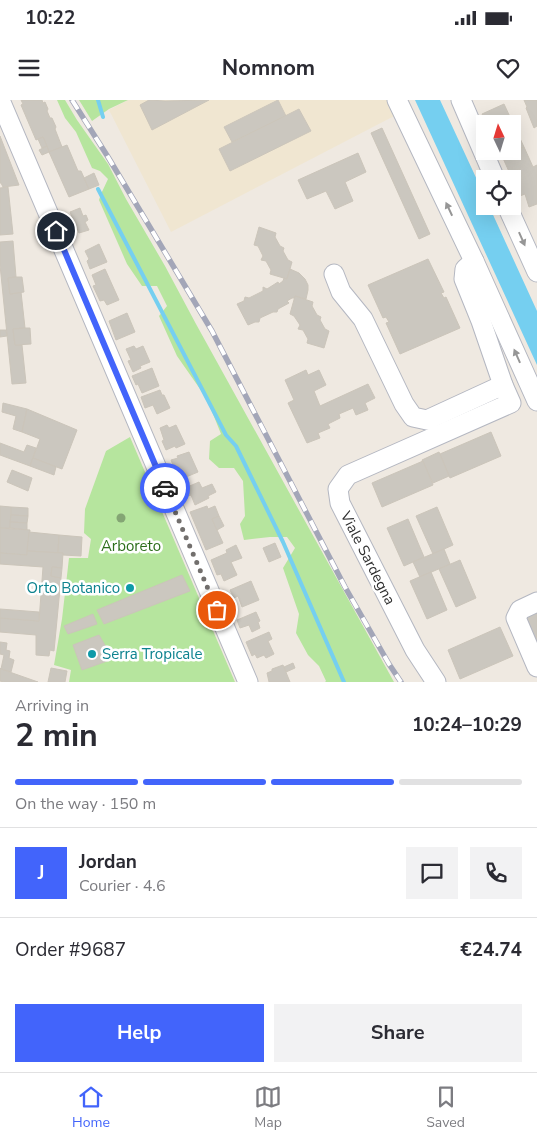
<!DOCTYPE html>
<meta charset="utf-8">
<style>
:root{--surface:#fff;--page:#f2f2f3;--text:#2b2b33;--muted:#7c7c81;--line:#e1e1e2;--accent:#4264fb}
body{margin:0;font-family:"Nunito Sans",sans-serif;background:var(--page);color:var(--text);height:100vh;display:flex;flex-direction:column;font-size:19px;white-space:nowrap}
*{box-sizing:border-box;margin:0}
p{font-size:16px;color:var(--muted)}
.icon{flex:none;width:28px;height:28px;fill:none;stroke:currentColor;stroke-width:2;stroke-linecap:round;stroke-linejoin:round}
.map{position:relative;height:582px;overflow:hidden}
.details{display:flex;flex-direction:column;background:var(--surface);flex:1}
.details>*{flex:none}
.needle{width:32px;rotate:356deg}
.controls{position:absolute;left:476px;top:15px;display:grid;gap:10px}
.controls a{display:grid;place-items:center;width:45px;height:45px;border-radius:0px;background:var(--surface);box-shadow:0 5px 20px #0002;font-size:25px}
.pin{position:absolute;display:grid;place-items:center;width:42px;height:42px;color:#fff;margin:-21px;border:2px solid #fff;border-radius:50%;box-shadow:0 1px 5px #0007}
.courier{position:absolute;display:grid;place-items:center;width:50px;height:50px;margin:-25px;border:4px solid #4264fb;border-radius:50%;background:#fff;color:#222;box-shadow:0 1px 6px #0007}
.summary em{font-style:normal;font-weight:700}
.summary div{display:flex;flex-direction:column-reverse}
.summary{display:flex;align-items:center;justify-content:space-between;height:85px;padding:0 15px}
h1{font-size:32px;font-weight:700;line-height:38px}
.bar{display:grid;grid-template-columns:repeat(4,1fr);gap:8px 5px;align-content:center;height:60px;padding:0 15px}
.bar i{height:6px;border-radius:4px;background:var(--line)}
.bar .selected{background:var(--accent)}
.bar p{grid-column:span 4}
.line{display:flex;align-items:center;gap:12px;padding:0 15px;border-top:1px solid var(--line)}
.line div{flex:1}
.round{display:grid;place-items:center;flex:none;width:52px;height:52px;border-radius:0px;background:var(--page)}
.action{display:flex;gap:10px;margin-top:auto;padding:10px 15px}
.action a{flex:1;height:58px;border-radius:0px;background:var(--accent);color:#fff;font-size:20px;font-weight:700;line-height:58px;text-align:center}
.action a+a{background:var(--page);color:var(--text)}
.status{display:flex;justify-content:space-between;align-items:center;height:35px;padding:0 25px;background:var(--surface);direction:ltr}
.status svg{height:14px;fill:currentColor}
header{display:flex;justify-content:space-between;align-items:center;height:65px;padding:0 15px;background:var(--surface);font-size:22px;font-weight:700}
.tab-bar{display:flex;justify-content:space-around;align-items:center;height:70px;border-top:1px solid var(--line);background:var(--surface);font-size:14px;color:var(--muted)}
.tab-bar a{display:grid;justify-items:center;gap:2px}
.tab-bar .selected{color:var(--accent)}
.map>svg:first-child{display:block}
</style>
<div class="status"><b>10:22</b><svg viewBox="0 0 49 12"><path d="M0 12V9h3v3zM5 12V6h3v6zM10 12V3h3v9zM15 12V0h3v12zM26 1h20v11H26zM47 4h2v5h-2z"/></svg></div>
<header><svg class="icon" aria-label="menu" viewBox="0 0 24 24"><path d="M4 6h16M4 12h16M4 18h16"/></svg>Nomnom<svg class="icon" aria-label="heart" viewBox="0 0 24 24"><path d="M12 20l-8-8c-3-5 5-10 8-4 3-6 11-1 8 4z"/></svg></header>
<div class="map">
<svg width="537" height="582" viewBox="0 0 537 582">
<rect width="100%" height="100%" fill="#efe9e1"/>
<!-- education -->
<polygon fill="#f0e6d1" points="128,0 391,0 398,14 171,132 109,10"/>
<!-- green -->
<g fill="#b6e59e">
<polygon points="57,0 65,0 77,20 108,64 126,99 165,166 196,224 394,582 325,582 326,581 319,566 308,555 296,533 299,514 283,468 295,448 287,437 270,437 244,440 240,424 245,416 243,381 234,368 219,368 209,359 210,341 221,334 207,299 177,256 159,216 167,206 157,186 142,186 127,164 99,100 101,94 108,79 100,71 92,68 76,32 65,18"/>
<polygon points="79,0 128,0 109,9 92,21"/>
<polygon points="130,337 235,582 69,582 71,570 54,565 62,519 69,458 88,458 91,439 84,433 85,409 106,351"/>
</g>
<!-- water -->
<polygon fill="#75cff0" points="415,0 440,0 485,97 485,106 489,106 537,211 537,265"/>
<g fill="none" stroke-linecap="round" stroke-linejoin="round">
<!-- stream -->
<g stroke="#75cff0" stroke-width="4">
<polyline points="98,0 103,17"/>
<polyline points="98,89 226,335 236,346 283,442 344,582"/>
</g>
</g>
<!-- building -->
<g fill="#cbc7bf" stroke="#cbc5ba">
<polygon points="21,0 42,0 43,3 45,2 48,9 47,11 50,18 52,18 56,27 55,29 62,47 49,52 43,37 36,40 21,5 23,4"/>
<polygon points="149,0 165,1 209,0 152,30 140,5"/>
<polygon points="278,0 286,16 232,42 224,27"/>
<polygon points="524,0 537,0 537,26 534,28 526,8 527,7"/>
<polygon points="504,4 524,47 502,56 499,51 512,51 512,24 487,24 482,14"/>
<polygon points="299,9 311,31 230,71 219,49"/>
<polygon points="382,28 430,134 419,139 371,33"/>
<polygon points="0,36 19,85 3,87 1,83 0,83"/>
<polygon points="43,37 47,46 42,48 38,39"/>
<polygon points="67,45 78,71 81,71 89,89 69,97 49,52"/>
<polygon points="47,46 49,52 42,55 39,50"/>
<polygon points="524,47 533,67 537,65 537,104 529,107 525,94 520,96 502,56"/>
<polygon points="358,53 366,72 345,82 353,101 335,109 326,91 307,99 298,80"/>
<polygon points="94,73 99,85 89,89 84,78"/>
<polygon points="8,87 13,134 0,135 0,88"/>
<polygon points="80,108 83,116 86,115 88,120 85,122 89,130 79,133 76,126 74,127 71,120 73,119 70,112"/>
<polygon points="259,127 276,133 275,137 280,146 284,148 283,151 288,160 292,162 287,179 270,174 271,170 266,161 261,160 263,156 258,146 254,145"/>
<polygon points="13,141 16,177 8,178 10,194 21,192 25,228 13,229 15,245 22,245 26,283 12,284 0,165 0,142"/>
<polygon points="99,144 107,162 90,169 87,161 89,159 85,151"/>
<polygon points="428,159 444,192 441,193 444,198 446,197 460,228 400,254 386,223 389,222 386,217 383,218 368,185"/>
<polygon points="105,169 119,200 107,205 104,200 100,201 93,186 96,185 92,175"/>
<polygon points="290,169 299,173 305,179 308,185 308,190 306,199 295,196 295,198 292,198 287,201 289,203 278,209 277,212 273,212 260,218 259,222 255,222 248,225 237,204 244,201 245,197 249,198 263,191 263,187 267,189 278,182 279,184 283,181 284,178 287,179"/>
<polygon points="16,177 22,177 24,192 10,194 8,178"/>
<polygon points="295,196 313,202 312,206 317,215 321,217 320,220 325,229 329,231 324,248 307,243 308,239 303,230 298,229 300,225 294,216 290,214"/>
<polygon points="127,213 135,232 116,240 109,221"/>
<polygon points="25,228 30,228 31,244 15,245 13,229"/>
<polygon points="0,230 6,230 7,236 0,237"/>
<polygon points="134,246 136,249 143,246 150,262 140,266 141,268 133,272 128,261 131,260 126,249"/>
<polygon points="152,268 159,286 142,293 138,284 136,285 132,276"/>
<polygon points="306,270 308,275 319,270 326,285 314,291 320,306 368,284 375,298 365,303 368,310 356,315 353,308 339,314 340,318 328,324 330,328 318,333 320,338 307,343 288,303 294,300 285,280"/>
<polygon points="160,290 162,295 164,295 170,308 157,314 153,305 145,308 141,297"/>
<polygon points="3,303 27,309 22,332 13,329 16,316 2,312"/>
<polygon points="27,309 77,330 62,369 33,358 40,339 22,332"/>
<polygon points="167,325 169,328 176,325 185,344 176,348 175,346 166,350 162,341 164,340 160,328"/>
<polygon points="491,332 501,356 450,378 440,354"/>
<polygon points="0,343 24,352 27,345 36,348 30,366 0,355"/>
<polygon points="189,352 198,372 186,377 184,372 177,375 171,360 178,358 177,356"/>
<polygon points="439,352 449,376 433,383 422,360"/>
<polygon points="33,358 56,367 54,375 30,366"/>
<polygon points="423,361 433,385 382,407 372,383"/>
<polygon points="12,370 32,378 28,391 7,382"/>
<polygon points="199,382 202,388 212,384 216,392 208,396 209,398 195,405 191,395 188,396 185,388"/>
<polygon points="0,406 11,407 10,428 0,428"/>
<polygon points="207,406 208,409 215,406 219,416 212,419 223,443 206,450 190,412"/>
<polygon points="11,407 28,408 28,416 11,415"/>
<polygon points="437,407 453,445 433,454 416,416"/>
<polygon points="11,415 28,416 27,423 10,422"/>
<polygon points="219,416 224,426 217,430 212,419"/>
<polygon points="408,419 424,457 404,466 387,428"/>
<polygon points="10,422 27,423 27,430 10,428"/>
<polygon points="0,428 30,430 27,455 0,453"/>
<polygon points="29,432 59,435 58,453 27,451"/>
<polygon points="59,435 82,437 81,456 63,455 63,453 58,453"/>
<polygon points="275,443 281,457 269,462 263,448"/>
<polygon points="236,445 242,458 231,462 237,475 224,481 221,474 217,475 211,460 227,453 226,450"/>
<polygon points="444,449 450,464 420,477 413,462"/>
<polygon points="27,451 63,453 62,468 52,467 51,476 61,478 54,551 50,550 49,556 36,555 36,535 0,532 0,518 39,521 43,467 0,464 0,453 27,455"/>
<polygon points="460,460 476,498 456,507 439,469"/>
<polygon points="52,467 62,468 61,478 51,476"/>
<polygon points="431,472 447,510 427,519 410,481"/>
<polygon points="182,475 190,491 104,524 97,510"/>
<polygon points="251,481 259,500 242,507 238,496 234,498 230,490"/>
<polygon points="0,509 39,512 39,521 0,518"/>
<polygon points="537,509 537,543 535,544 524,520 526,514"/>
<polygon points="256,512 260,521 258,522 260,528 252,532 249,525 240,528 237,520"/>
<polygon points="93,514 97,524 68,534 64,526"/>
<polygon points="500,527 513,556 460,579 448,550"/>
<polygon points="269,532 272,539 268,541 274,554 266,558 264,555 257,558 255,554 252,556 246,542"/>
<polygon points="99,535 106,547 110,560 82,570 73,545"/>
<polygon points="0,542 7,543 6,550 10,551 9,558 14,560 11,572 1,569 4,555 0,554"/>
<polygon points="293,563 295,568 286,572 284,567"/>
<polygon points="283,565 290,582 269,582 267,573 272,571 272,569"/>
<polygon points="0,568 1,569 38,582 4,582 0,581"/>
<polygon points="51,568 67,571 65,582 48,582"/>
</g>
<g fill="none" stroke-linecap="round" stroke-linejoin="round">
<!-- minor casing -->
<g stroke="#b4b7c1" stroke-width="21">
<g id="minor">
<polyline points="0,0 248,582"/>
<polyline points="397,0 474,161 537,301"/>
<polyline points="461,0 495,79"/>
<polyline points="507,106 537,172"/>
<polyline points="334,174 341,192 363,219 404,304 413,317 427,320 503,285 481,221 464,179 465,169 474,161"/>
<polyline points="537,502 520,510 516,518 537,567"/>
<polyline points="436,582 415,550 340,403 338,389 348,375 511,303 503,285"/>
</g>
</g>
<!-- minor -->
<use href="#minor" stroke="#fff" stroke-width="19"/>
<!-- rail casing -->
<g stroke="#a3a6b8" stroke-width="5.5">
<polyline id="rail" points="72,0 108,57 212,231 345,487 389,564 401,582"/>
</g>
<!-- rail -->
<use href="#rail" stroke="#fff" stroke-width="4" stroke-dasharray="11" stroke-linecap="butt"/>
</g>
<!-- trees -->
<circle fill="#84a574" cx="121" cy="418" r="4.5"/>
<!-- one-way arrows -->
<defs><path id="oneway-solid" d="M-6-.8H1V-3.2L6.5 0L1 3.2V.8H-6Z" transform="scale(1.25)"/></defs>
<g fill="#969696">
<use href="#oneway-solid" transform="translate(449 109) rotate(-115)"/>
<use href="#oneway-solid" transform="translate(522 139) rotate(66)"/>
<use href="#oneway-solid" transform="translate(517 256) rotate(-114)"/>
</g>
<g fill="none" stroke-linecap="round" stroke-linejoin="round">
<!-- done -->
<polyline stroke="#726f6d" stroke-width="5" stroke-dasharray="0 9" points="165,388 217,510"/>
<!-- route -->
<polyline stroke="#4264fb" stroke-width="6" points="56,131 165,388"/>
</g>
<!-- markers -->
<g fill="#0f9aa8" stroke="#fff" stroke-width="2">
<circle cx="130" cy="488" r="5"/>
<circle cx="92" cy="554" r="5"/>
</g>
<g text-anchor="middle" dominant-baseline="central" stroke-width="5" stroke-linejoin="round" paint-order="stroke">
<!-- park labels -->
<g font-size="15" fill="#2c6e1b" stroke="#fff">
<text x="131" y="446">Arboreto</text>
</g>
<!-- street labels -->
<g font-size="15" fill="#2e2e2e" stroke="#fff">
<text transform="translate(368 458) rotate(63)">Viale Sardegna</text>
</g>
<!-- culture labels -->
<g font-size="15" fill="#0d838f" stroke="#fff" text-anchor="end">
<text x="120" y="488">Orto Botanico</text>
<text x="102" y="554" text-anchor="start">Serra Tropicale</text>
</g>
</g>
</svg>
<div class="controls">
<a><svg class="needle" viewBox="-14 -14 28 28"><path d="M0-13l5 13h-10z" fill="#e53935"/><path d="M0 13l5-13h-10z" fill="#7c7c81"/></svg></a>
<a><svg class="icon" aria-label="locate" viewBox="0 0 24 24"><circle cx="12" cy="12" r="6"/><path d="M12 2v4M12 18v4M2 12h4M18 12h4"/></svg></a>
</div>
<div class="pin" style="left:217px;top:510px;background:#ea580c"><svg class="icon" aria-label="bag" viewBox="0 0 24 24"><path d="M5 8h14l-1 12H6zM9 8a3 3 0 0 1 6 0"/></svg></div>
<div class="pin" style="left:56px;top:131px;background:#1f2937"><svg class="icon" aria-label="home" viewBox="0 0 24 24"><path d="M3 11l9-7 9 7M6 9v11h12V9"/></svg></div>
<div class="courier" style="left:165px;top:388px"><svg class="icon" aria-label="car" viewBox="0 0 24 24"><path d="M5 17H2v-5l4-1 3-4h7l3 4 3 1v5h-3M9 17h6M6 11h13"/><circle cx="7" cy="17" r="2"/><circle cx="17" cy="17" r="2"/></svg></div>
</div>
<section class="details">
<div class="summary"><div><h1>2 min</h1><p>Arriving in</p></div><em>10:24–10:29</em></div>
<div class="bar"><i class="selected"></i><i class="selected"></i><i class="selected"></i><i></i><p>On the way · 150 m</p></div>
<div class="line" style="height:90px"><b class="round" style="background:var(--accent);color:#fff">J</b><div><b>Jordan</b><p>Courier · 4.6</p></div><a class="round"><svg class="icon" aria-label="chat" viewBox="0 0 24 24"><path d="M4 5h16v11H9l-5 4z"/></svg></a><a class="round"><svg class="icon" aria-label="phone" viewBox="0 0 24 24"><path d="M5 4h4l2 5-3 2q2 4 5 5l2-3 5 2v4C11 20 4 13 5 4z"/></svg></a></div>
<div class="line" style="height:65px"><div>Order #9687</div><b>€24.74</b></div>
<div class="action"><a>Help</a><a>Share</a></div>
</section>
<nav class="tab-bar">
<a class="selected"><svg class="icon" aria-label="home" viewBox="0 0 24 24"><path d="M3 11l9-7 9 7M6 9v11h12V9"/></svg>Home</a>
<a><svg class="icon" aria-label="map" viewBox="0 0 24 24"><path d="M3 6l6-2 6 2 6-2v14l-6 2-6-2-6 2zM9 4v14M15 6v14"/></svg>Map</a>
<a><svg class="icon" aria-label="saved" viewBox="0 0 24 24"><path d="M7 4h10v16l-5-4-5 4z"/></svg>Saved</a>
</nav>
